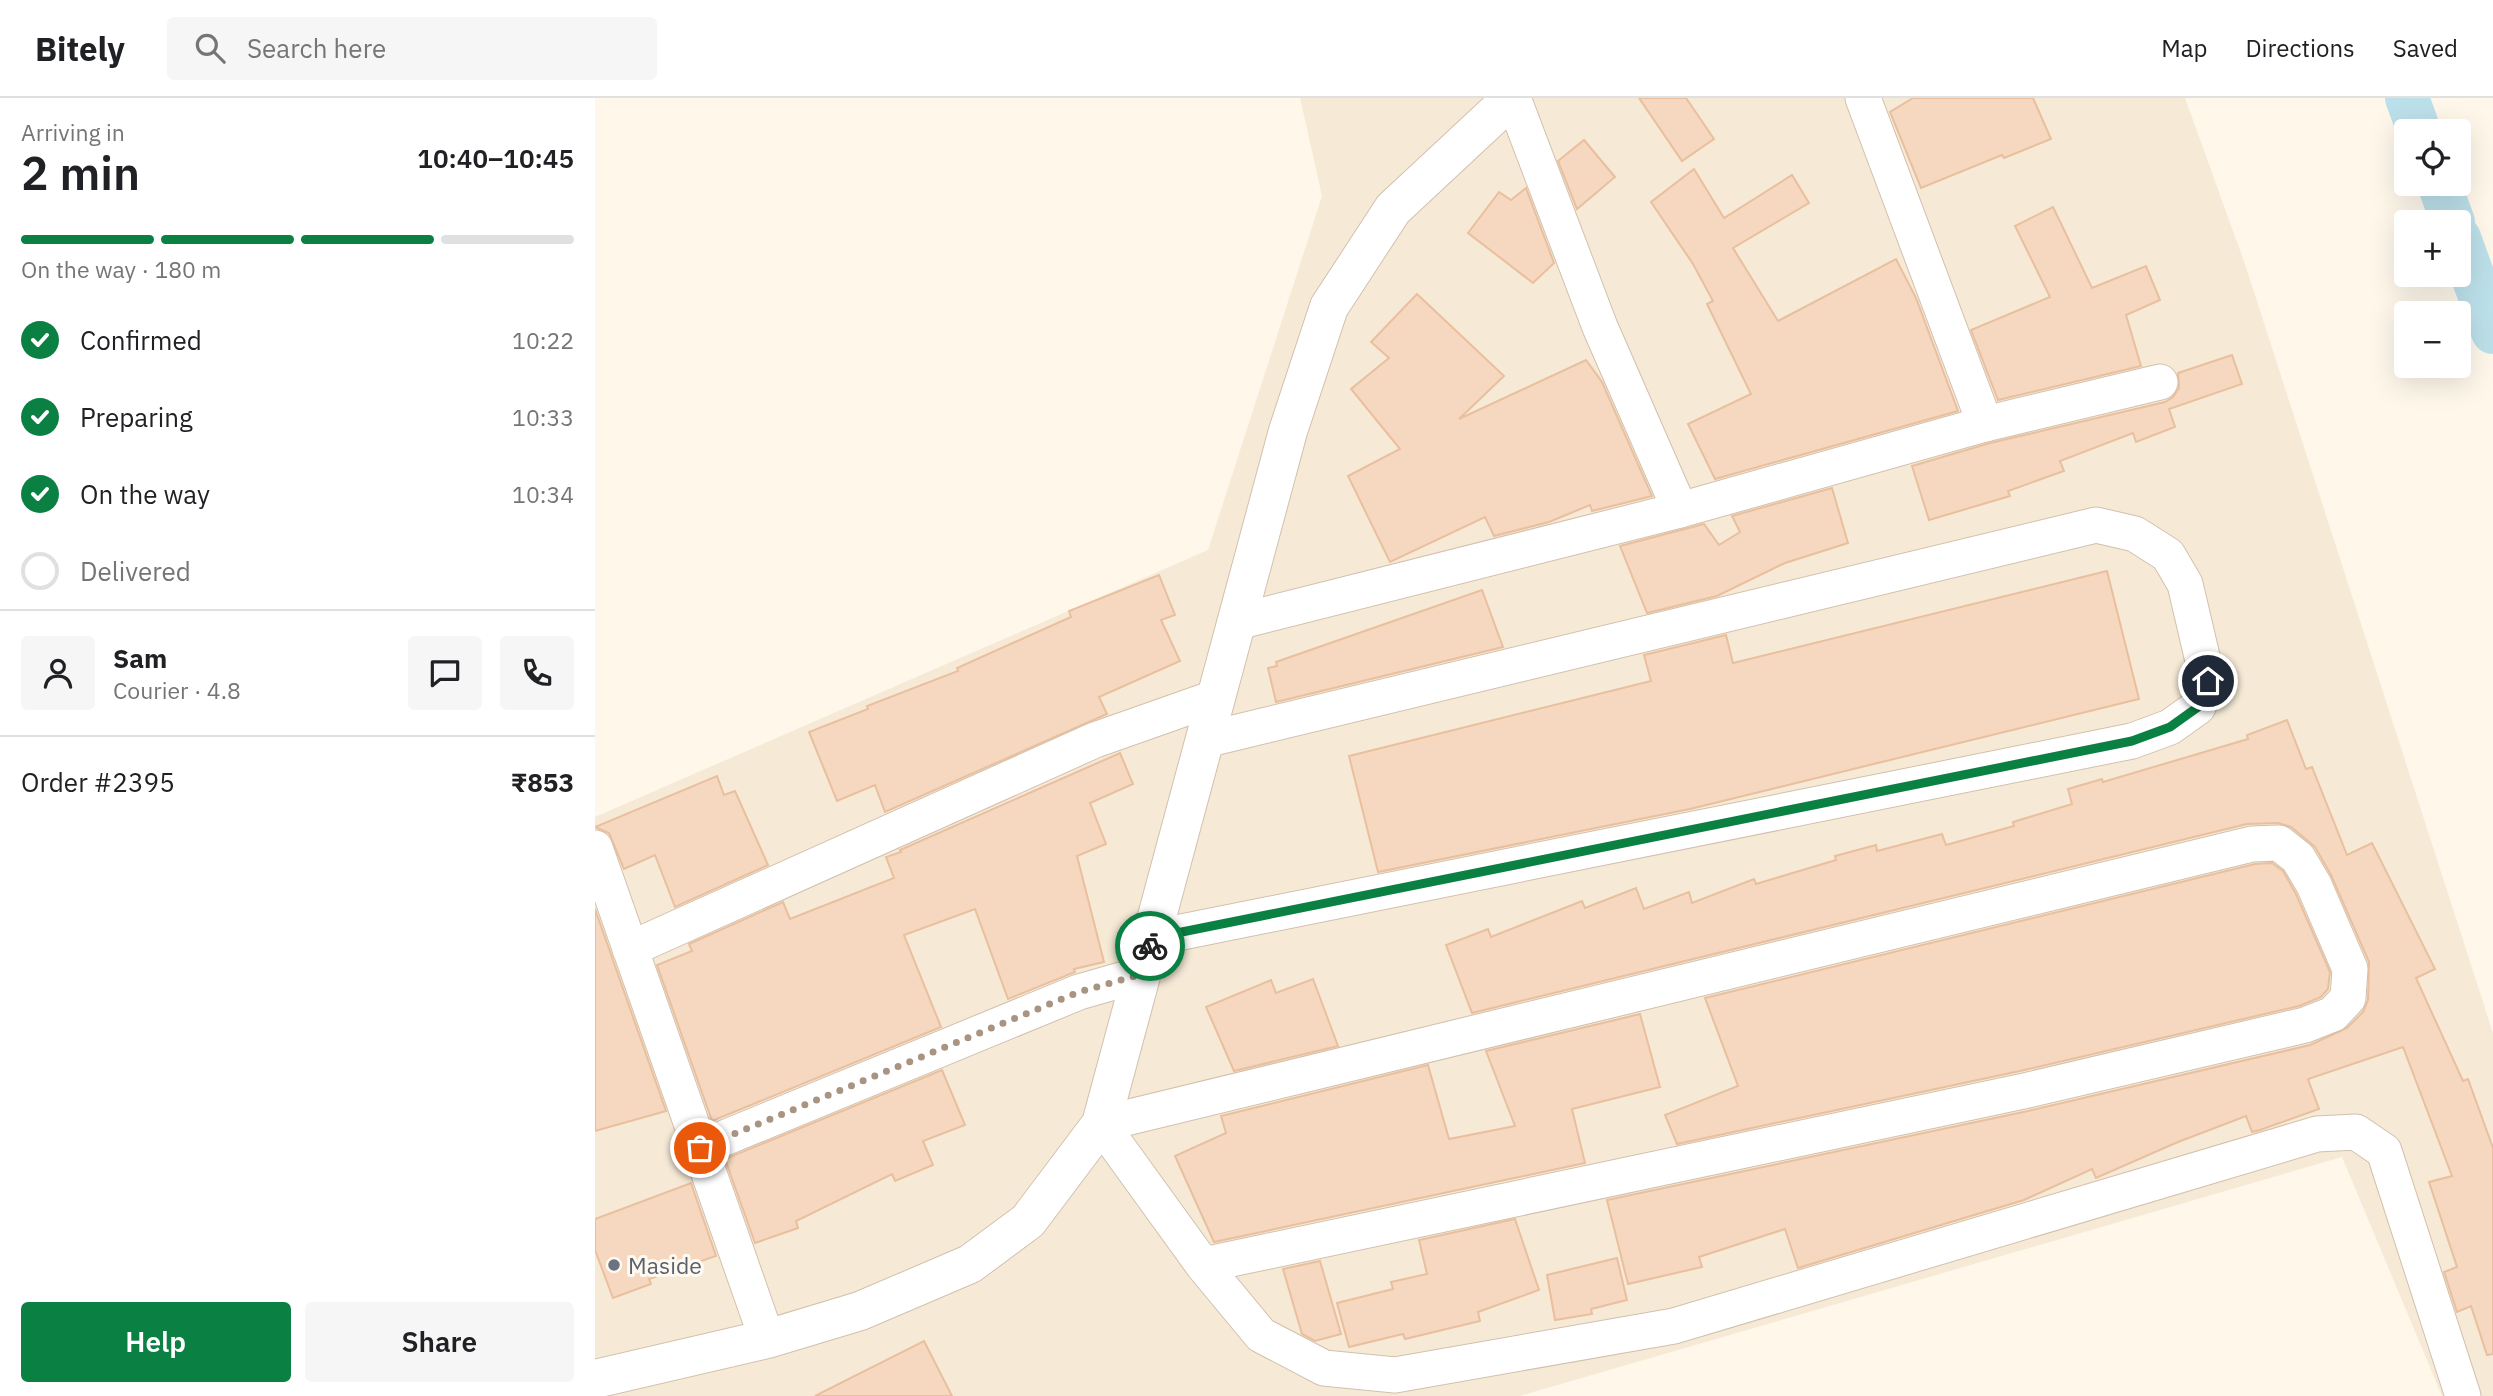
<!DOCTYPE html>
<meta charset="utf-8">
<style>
:root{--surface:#fff;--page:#f6f6f6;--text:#202124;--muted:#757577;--line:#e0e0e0;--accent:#0b8043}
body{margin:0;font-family:"IBM Plex Sans",sans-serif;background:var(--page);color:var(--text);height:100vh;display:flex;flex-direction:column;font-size:26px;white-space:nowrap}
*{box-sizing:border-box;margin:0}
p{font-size:23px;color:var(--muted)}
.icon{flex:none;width:38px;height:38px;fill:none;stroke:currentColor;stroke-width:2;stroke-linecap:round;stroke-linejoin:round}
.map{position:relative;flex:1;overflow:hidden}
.sheet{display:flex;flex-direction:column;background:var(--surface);width:595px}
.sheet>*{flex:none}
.tools{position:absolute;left:1799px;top:21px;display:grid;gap:14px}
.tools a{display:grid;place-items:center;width:77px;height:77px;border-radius:7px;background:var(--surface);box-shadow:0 7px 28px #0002;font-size:35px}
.pin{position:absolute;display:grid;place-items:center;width:60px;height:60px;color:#fff;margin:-30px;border:4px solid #fff;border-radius:50%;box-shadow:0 2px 7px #0007}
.courier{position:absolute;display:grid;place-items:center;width:70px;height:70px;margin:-35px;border:5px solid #0b8043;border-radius:50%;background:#fff;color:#222;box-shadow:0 2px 9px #0007}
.summary em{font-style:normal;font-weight:600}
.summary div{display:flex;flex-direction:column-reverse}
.summary{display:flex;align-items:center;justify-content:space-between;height:119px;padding:0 21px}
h1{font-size:46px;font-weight:600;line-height:52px}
.bar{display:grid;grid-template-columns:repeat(4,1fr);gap:10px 7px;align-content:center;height:84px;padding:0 21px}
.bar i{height:9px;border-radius:5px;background:var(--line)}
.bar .on{background:var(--accent)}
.bar p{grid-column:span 4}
.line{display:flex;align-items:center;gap:18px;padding:0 21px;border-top:2px solid var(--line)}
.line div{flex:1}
.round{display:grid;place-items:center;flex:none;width:74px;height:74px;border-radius:7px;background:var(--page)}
ol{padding:0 21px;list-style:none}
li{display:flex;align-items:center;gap:21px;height:77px}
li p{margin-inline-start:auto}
li .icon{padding:7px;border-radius:50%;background:var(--accent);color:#fff;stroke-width:4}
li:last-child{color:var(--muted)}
li i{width:38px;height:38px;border:4px solid var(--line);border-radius:50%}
.button{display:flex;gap:14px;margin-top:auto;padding:14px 21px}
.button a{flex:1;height:80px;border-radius:7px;background:var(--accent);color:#fff;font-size:28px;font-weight:600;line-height:80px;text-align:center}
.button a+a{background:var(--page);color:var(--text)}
header{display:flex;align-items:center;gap:42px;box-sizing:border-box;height:98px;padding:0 35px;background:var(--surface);border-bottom:2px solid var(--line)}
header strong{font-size:33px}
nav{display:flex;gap:38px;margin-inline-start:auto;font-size:24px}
.search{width:490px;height:63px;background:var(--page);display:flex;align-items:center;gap:18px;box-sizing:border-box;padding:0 24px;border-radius:7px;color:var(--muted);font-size:26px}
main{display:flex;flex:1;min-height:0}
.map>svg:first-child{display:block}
</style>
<header>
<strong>Bitely</strong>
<div class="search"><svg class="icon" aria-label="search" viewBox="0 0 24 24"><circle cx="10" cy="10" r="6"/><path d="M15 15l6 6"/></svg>Search here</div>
<nav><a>Map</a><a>Directions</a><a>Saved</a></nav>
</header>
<main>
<section class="sheet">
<div class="summary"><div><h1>2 min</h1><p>Arriving in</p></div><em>10:40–10:45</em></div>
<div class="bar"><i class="on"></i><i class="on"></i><i class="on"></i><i></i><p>On the way · 180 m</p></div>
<ol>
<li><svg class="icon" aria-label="check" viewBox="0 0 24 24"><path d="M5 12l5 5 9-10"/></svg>Confirmed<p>10:22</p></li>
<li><svg class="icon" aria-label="check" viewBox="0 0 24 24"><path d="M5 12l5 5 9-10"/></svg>Preparing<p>10:33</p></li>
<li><svg class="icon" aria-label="check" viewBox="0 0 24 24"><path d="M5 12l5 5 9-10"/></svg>On the way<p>10:34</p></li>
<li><i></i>Delivered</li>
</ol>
<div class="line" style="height:126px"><a class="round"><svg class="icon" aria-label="person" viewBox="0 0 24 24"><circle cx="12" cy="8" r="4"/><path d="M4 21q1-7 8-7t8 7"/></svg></a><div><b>Sam</b><p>Courier · 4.8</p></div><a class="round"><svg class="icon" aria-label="chat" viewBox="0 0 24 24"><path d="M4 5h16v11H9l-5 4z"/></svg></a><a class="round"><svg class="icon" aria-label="phone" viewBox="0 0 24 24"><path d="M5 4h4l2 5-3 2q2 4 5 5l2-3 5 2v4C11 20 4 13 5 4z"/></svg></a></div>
<div class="line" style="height:91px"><div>Order #2395</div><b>₹853</b></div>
<div class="button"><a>Help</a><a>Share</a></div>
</section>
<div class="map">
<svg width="1898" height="1298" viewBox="0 0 1898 1298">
<rect width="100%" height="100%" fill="#fef7ea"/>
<!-- residential -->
<polygon fill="#f6ead7" points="705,0 1590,0 1650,166 1898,935 1898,1298 1847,1298 1747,1059 925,1298 0,1298 0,719 613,452 727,98"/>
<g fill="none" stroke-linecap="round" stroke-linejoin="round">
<!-- canal -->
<g stroke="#bce0ea" stroke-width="44">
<polyline points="1812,0 1824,33"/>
<polyline points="1844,86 1858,124"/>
<polyline points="1864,140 1898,234"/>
</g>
</g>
<!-- building -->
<g fill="#f5d8bf" stroke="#e9bf9e" stroke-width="2">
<polygon points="1044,0 1091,0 1119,41 1087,63"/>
<polygon points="1318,0 1438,0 1456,41 1409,60 1407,57 1326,90 1295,14"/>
<polygon points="989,42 1020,79 982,111 963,63"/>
<polygon points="1099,71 1129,120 1197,77 1214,105 1138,150 1183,223 1301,161 1321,200 1363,313 1120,381 1093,326 1156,296 1112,206 1118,203 1098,166 1056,104"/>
<polygon points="931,90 959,165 938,185 873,135 904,94 916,102"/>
<polygon points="1458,109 1497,190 1551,168 1565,202 1531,217 1546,268 1403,302 1376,232 1455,199 1420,128"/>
<polygon points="822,196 909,278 864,321 991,262 1007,284 1057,398 997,413 995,407 954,424 899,438 890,419 795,464 753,378 805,351 756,291 794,260 776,244"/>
<polygon points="1637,257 1647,286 1574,311 1580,329 1541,344 1538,335 1465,363 1469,373 1413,393 1415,398 1334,422 1317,368 1395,345 1570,304 1578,299 1584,290 1583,275"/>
<polygon points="1237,390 1253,445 1190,465 1122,498 1052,515 1025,448 1109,426 1124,447 1145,434 1137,418"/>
<polygon points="1512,473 1544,601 1095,711 783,774 754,658 1056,583 1049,557 1131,537 1138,565"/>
<polygon points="564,477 580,517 566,522 585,563 504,599 512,616 290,714 280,687 242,703 214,634 273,611 272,608 363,573 362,570 476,519 474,513"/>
<polygon points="887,492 908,549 681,604 673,570 682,568 681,564"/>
<polygon points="1692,622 1711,671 1717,669 1752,757 1777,745 1840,871 1821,880 1868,983 1873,981 1898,1050 1898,1256 1892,1257 1876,1208 1862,1214 1849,1174 1862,1169 1834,1084 1857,1078 1808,949 1713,981 1724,1011 1665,1032 1657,1034 1651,1018 1583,1044 1501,1080 1497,1071 1429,1102 1203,1170 1190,1131 1104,1159 1107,1169 1033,1186 1012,1102 1433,1013 1715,947 1752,930 1768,914 1773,902 1774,864 1736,777 1720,749 1696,729 1683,725 1652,726 877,915 851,847 893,831 896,839 987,803 990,810 1041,790 1049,811 1094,794 1097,805 1159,781 1161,786 1241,762 1240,758 1281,747 1282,753 1347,736 1351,747 1419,728 1418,724 1477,706 1473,691 1507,681 1508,684 1653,641 1652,637"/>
<polygon points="525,655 538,686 495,705 511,746 482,758 509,864 479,871 480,874 413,901 380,811 309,837 346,929 117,1023 62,867 97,853 94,846 188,804 195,821 299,780 291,759 306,754 305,752"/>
<polygon points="122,678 129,697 140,693 173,767 80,809 60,757 29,771 14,735 0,729"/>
<polygon points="1677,765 1688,773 1701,796 1735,874 1733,891 1726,899 1704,908 1425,973 1082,1046 1070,1017 1143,988 1110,900 1660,766"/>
<polygon points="0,811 71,1013 0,1033"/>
<polygon points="718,881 743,948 639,973 611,909 676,882 681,895"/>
<polygon points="1045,916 1065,989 977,1011 990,1065 619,1144 580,1058 631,1035 626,1018 833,967 854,1041 920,1028 891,953"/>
<polygon points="347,972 370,1027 328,1043 338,1067 300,1083 297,1076 201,1123 203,1130 160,1145 130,1061"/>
<polygon points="96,1085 121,1158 54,1181 56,1186 18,1200 0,1152 0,1121"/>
<polygon points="920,1121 944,1192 883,1214 885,1223 810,1241 808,1236 754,1249 742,1205 798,1191 796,1184 832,1176 824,1142"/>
<polygon points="1022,1160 1032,1202 996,1211 997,1216 960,1222 952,1177"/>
<polygon points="725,1163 746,1236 720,1243 707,1236 688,1171"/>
<polygon points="329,1243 357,1298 220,1298"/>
</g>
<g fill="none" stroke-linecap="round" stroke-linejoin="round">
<!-- minor casing -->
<g stroke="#d2c0ad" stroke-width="37">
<g id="minor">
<polyline points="918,0 1005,229 1085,412"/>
<polyline points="1268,0 1390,326"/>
<polyline points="642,524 1085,412 1390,326 1565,284"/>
<polyline points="0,750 172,1241"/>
<polyline points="557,840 1537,643 1575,629 1603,609 1613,584 1590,486 1573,457 1540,436 1501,427 610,642"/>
<polyline points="35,851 500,642 622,599"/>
<polyline points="105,1050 484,894 547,876"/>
<polyline points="608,1167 1429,993 1710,927 1738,916 1753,900 1755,871 1719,787 1703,760 1684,745 1657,746 506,1026 608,1167 666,1237 729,1270 800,1277 1079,1228 1722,1036 1761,1034 1789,1053 1868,1298"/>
</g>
</g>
<!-- tertiary casing -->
<g stroke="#d2c0ad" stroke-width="40">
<polyline id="tertiary" points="0,1281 172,1241 265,1213 375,1166 433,1123 506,1026 693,333 734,209 798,111 917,0"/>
</g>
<!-- minor -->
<use href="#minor" stroke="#fff" stroke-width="35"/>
<!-- tertiary -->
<use href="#tertiary" stroke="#fff" stroke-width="38"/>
</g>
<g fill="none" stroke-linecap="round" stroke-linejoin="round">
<!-- done -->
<polyline stroke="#a99482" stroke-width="7" stroke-dasharray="0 12.6" points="105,1050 484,894 547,876 555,848"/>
<!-- route -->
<polyline stroke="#0b8043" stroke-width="9" points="555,848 557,840 1537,643 1575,629 1603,609 1613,583"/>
</g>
<!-- markers -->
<circle fill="#6b7280" stroke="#fffaf1" stroke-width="2.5" cx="19" cy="1167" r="7"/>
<g text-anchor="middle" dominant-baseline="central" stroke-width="6" stroke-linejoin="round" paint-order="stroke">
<!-- worship labels -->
<g font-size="23" fill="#5b616d" stroke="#fffaf1" text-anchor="start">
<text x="33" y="1167">Maside</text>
</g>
</g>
</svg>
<div class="tools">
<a><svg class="icon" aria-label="locate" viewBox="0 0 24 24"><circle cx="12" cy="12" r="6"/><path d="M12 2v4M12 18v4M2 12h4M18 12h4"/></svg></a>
<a>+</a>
<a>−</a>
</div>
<div class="pin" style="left:105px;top:1050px;background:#ea580c"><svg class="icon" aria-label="bag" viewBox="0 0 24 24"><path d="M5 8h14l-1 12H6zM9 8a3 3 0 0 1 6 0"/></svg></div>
<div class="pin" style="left:1613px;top:583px;background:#1f2937"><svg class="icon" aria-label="home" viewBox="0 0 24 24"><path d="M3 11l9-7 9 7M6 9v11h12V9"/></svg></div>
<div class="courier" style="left:555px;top:848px"><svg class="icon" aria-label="bike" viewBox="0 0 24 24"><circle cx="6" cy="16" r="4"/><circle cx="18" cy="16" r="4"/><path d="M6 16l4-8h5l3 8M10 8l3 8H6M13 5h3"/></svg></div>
</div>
</main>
